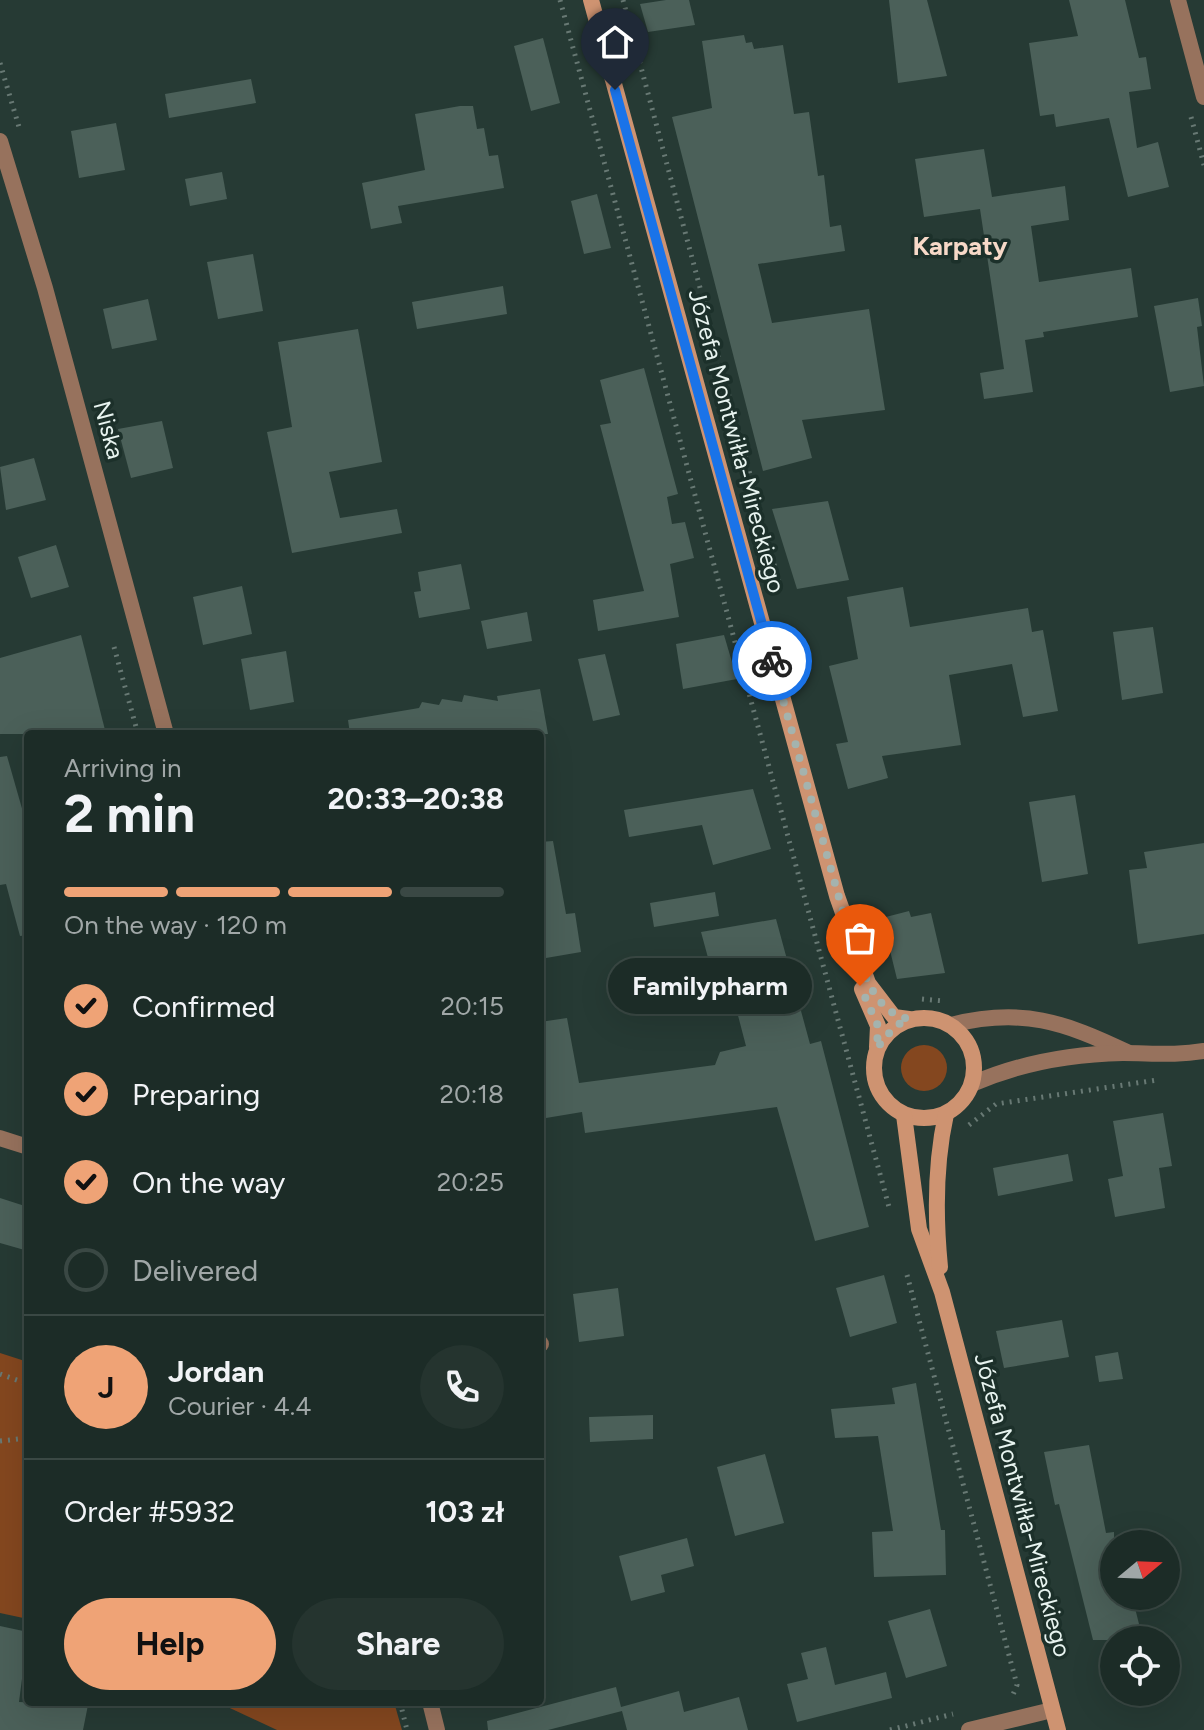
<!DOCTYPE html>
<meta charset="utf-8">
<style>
:root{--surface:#1c2c27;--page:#25342f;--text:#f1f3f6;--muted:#a0a7a7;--line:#3a4844;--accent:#efa376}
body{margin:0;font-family:Figtree,sans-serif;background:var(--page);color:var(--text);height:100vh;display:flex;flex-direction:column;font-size:30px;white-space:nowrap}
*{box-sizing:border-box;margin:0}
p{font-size:26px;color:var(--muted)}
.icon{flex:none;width:44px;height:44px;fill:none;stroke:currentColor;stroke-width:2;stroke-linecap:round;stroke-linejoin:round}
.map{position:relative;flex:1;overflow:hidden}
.side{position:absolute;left:24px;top:730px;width:520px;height:976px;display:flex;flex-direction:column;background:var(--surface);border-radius:8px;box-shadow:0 8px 32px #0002,0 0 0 2px var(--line)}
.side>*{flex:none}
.needle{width:52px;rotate:71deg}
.buttons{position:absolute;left:1100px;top:1530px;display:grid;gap:16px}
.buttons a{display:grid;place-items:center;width:80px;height:80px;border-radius:50%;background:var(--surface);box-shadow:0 8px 32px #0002,0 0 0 2px var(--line);font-size:40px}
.pin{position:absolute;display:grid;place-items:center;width:68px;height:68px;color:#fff;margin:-82px -34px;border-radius:50% 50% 50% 0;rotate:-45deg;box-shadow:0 0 8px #0007}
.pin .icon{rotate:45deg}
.courier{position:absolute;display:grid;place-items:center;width:80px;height:80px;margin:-40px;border:6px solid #1a73e8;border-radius:50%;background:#fff;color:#222;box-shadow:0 2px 10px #0007}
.bubble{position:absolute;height:56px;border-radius:28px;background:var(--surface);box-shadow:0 8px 32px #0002,0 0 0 2px var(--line);font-size:26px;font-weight:700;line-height:56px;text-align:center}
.headline em{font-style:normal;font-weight:700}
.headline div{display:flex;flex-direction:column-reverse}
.headline{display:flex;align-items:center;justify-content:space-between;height:136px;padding:0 40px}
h1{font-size:52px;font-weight:700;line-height:60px}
.bar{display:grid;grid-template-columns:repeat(4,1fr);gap:12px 8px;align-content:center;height:96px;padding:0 40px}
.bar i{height:10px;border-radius:6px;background:var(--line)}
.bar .selected{background:var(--accent)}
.bar p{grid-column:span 4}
.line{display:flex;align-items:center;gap:20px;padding:0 40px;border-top:2px solid var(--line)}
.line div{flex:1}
.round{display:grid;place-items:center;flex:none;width:84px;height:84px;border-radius:42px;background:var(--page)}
ol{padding:0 40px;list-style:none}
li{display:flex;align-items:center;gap:24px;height:88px}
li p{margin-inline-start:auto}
li .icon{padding:8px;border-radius:50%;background:var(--accent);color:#111;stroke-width:4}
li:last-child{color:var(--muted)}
li i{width:44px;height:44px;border:4px solid var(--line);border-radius:50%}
.cta{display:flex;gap:16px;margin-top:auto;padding:16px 40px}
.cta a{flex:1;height:92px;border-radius:48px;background:var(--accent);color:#111;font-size:32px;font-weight:700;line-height:92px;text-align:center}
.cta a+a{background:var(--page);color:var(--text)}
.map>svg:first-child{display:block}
</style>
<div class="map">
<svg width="1204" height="1730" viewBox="0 0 1204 1730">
<rect width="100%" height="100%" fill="#263a34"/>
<!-- green -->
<g fill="#84471f">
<circle cx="924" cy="1068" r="23"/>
<polygon points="0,1353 28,1362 28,1619 0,1613"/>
<polygon points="217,1702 394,1702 402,1730 277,1730"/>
</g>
<!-- building -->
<g fill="#4b6059">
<polygon points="666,0 689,0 695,25 648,32 640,4"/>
<polygon points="889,0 927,0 947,76 898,83"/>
<polygon points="1069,0 1125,0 1139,58 1146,57 1151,89 1129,92 1137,148 1158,142 1169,187 1128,197 1109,118 1056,127 1054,114 1040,116 1029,43 1078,36"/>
<polygon points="744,35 746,43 752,42 754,49 783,45 794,114 809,112 818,176 824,175 830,227 841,225 845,251 758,264 772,323 869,309 885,410 802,420 812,458 763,471 672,117 712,108 702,41"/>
<polygon points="543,38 560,103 531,111 514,46"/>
<polygon points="251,79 256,103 169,118 165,94"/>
<polygon points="460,106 473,106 477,129 484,128 489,156 498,155 504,188 398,206 402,223 371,229 362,183 425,170 415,114"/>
<polygon points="116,123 125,170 79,178 71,131"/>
<polygon points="984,149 992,197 1065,186 1069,220 1031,226 1039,282 1131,268 1138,317 1043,332 1044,337 1025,340 1033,392 984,399 980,373 1004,369 980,209 924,217 915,159"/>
<polygon points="222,172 227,199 190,206 185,179"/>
<polygon points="597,194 611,248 584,254 571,201"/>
<polygon points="253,254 263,311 218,319 207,262"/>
<polygon points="503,286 507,314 417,329 412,302"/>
<polygon points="1198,298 1202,326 1197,327 1204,386 1170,392 1154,306"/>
<polygon points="148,299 157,340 112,349 103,309"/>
<polygon points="358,329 382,462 329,472 340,518 397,509 402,533 292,553 267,432 292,427 278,342"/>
<polygon points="644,368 678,494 667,497 672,524 685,522 694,558 670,564 679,617 598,631 593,600 644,591 600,425 611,423 600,380"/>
<polygon points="162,421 173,468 131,478 118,429"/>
<polygon points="34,458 46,500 6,510 0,467"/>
<polygon points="828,501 849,580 797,589 772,509"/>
<polygon points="56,545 69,587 31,598 18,557"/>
<polygon points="461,564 470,609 419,618 414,592 421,591 418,572"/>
<polygon points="242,586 252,634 203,645 193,597"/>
<polygon points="903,587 910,627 1028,608 1032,632 1043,630 1058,711 1023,717 1012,664 949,675 961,745 882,756 888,778 848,789 836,744 848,742 829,666 858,659 847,597"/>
<polygon points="527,612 532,641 487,649 481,621"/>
<polygon points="1153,627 1163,693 1122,700 1113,632"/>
<polygon points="81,635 106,734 0,734 0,658"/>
<polygon points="724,635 737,679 683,689 676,644"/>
<polygon points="286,651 294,702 250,710 241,659"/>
<polygon points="605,654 620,715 593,721 578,659"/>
<polygon points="540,689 548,734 350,734 348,720 419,708 422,702 439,705 442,699 462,702 464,695 498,701 497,696"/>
<polygon points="7,756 23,812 28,811 28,935 20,936 6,884 0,885 0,757"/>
<polygon points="753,789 771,849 713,865 702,825 629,837 624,810"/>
<polygon points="1075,795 1088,874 1042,882 1029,802"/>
<polygon points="553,841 566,914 575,913 581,952 546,958 540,956 540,842"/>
<polygon points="1204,843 1204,934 1138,944 1129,870 1147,868 1144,852"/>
<polygon points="715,892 719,916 654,927 650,903"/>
<polygon points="909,911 911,917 931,913 945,973 897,979 882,918"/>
<polygon points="776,919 810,1044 821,1041 869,1227 815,1241 777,1107 585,1133 582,1112 540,1119 540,1022 567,1018 579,1083 715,1065 720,1052 746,1046 730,985 716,987 701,932"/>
<polygon points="1163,1113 1172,1166 1159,1168 1165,1208 1115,1217 1108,1179 1123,1176 1113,1121"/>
<polygon points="1068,1154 1073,1181 998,1196 993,1168"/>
<polygon points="0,1198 28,1207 28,1251 0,1243"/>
<polygon points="884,1275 897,1323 850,1337 836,1288"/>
<polygon points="618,1288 624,1336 579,1342 573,1294"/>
<polygon points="1062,1320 1069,1357 1004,1368 996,1331"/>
<polygon points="1118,1352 1123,1379 1099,1382 1095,1356"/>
<polygon points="916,1383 941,1530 945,1530 946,1575 874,1577 872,1532 893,1531 878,1436 835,1438 831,1409 895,1404 892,1388"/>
<polygon points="653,1415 653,1439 590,1442 589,1417"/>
<polygon points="1089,1445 1106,1533 1114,1532 1114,1596 1132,1596 1143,1640 1093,1640 1059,1504 1055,1505 1044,1452"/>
<polygon points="765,1454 784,1523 735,1536 717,1467"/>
<polygon points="687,1538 694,1566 661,1575 665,1592 631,1601 619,1556"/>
<polygon points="930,1609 947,1666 906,1678 888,1621"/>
<polygon points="0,1626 28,1632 19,1702 88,1705 83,1730 0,1730"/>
<polygon points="826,1647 835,1685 886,1672 892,1698 797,1722 787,1684 808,1679 801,1653"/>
<polygon points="616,1687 621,1707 679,1691 684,1712 739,1697 748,1730 627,1730 622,1711 548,1730 488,1730 487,1721"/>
</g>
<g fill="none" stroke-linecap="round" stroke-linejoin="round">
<!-- path -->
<g stroke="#687974" stroke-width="5" stroke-dasharray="2 6" stroke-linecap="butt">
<polyline points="560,0 889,1207"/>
<polyline points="623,0 779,583"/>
<polyline points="0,63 19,127"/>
<polyline points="1191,117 1204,165"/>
<polyline points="114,647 138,734"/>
<polyline points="922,999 944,1001"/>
<polyline points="969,1125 996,1104 1157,1080"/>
<polyline points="907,1275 1017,1685 1012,1697"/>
<polyline points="0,1374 28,1384"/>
<polyline points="0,1441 28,1438"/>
<polyline points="400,1702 407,1730"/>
<polyline points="890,1730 953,1714"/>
</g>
<!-- minor -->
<g stroke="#97725d" stroke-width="16">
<polyline points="1178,0 1204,97"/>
<polyline points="0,141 45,288 166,734"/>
<polyline points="0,1138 28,1147"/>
<polyline points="540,1343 541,1344"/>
<polyline points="430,1702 437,1730"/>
<polyline points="969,1730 1052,1710"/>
</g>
<!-- tertiary -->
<g stroke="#97725d" stroke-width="16">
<path d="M951 1025C1022 1007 1064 1022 1127 1052"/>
<path d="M972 1084C1020 1063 1071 1054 1123 1053 1151 1053 1176 1056 1204 1051"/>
</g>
<!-- secondary -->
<g stroke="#ce9371" stroke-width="16">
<polyline points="591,0 837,896 868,983 894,1017 909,1019"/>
<polyline points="862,989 878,1026 877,1047"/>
<circle cx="924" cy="1068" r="50"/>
<polyline points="904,1115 919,1229 942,1292 1058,1730"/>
<path d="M940 1267C935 1216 935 1164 946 1114"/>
</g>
</g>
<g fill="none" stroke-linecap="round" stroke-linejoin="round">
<!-- done -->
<path stroke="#a4b3ae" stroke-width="8" stroke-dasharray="0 14.4" d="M772 661 853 947C865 975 876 1013 909 1019L895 1026 877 1048 878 1026 860 986"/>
<!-- route -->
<polyline stroke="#1a73e8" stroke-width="10" points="615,90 772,661"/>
</g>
<g text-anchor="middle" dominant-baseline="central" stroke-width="7" stroke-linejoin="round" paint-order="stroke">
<!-- street labels -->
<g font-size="24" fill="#e8f4f0" stroke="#1c302a">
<text transform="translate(109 430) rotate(75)">Niska</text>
<text transform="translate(737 441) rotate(75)">Józefa Montwiłła-Mireckiego</text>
<text transform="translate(1023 1505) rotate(75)">Józefa Montwiłła-Mireckiego</text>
</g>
<!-- neighbourhood labels -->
<g font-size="26" font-weight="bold" fill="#f7d9c8" stroke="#1c302a">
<text x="960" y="246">Karpaty</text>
</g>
</g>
</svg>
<div class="buttons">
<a><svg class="needle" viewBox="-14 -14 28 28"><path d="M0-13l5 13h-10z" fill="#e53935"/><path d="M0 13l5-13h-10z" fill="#a0a7a7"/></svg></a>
<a><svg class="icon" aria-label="locate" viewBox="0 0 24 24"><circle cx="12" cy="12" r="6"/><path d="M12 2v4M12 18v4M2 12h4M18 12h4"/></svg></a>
</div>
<div class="pin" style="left:860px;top:986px;background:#ea580c"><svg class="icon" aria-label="bag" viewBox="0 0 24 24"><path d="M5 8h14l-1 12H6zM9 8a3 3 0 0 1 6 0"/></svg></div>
<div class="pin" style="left:615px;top:90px;background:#1f2937"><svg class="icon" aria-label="home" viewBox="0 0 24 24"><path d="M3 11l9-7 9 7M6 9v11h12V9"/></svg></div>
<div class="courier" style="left:772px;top:661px"><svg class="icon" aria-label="bike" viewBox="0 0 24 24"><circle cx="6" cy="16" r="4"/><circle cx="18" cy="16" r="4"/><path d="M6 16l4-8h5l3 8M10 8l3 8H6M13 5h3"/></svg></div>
<div class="bubble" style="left:608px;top:958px;width:204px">Familypharm</div>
<section class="side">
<div class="headline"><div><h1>2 min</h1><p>Arriving in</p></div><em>20:33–20:38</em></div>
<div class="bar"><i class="selected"></i><i class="selected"></i><i class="selected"></i><i></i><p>On the way · 120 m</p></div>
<ol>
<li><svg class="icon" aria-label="check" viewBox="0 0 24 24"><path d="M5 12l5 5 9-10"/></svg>Confirmed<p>20:15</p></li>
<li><svg class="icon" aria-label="check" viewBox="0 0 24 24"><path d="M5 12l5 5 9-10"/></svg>Preparing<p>20:18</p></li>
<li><svg class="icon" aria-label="check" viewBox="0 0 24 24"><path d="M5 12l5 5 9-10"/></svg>On the way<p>20:25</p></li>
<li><i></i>Delivered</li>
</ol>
<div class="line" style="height:144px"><b class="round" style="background:var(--accent);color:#111">J</b><div><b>Jordan</b><p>Courier · 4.4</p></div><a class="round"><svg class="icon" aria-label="phone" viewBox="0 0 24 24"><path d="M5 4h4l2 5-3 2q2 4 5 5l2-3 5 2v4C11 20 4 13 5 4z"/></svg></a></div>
<div class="line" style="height:104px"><div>Order #5932</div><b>103 zł</b></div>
<div class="cta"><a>Help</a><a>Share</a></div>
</section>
</div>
